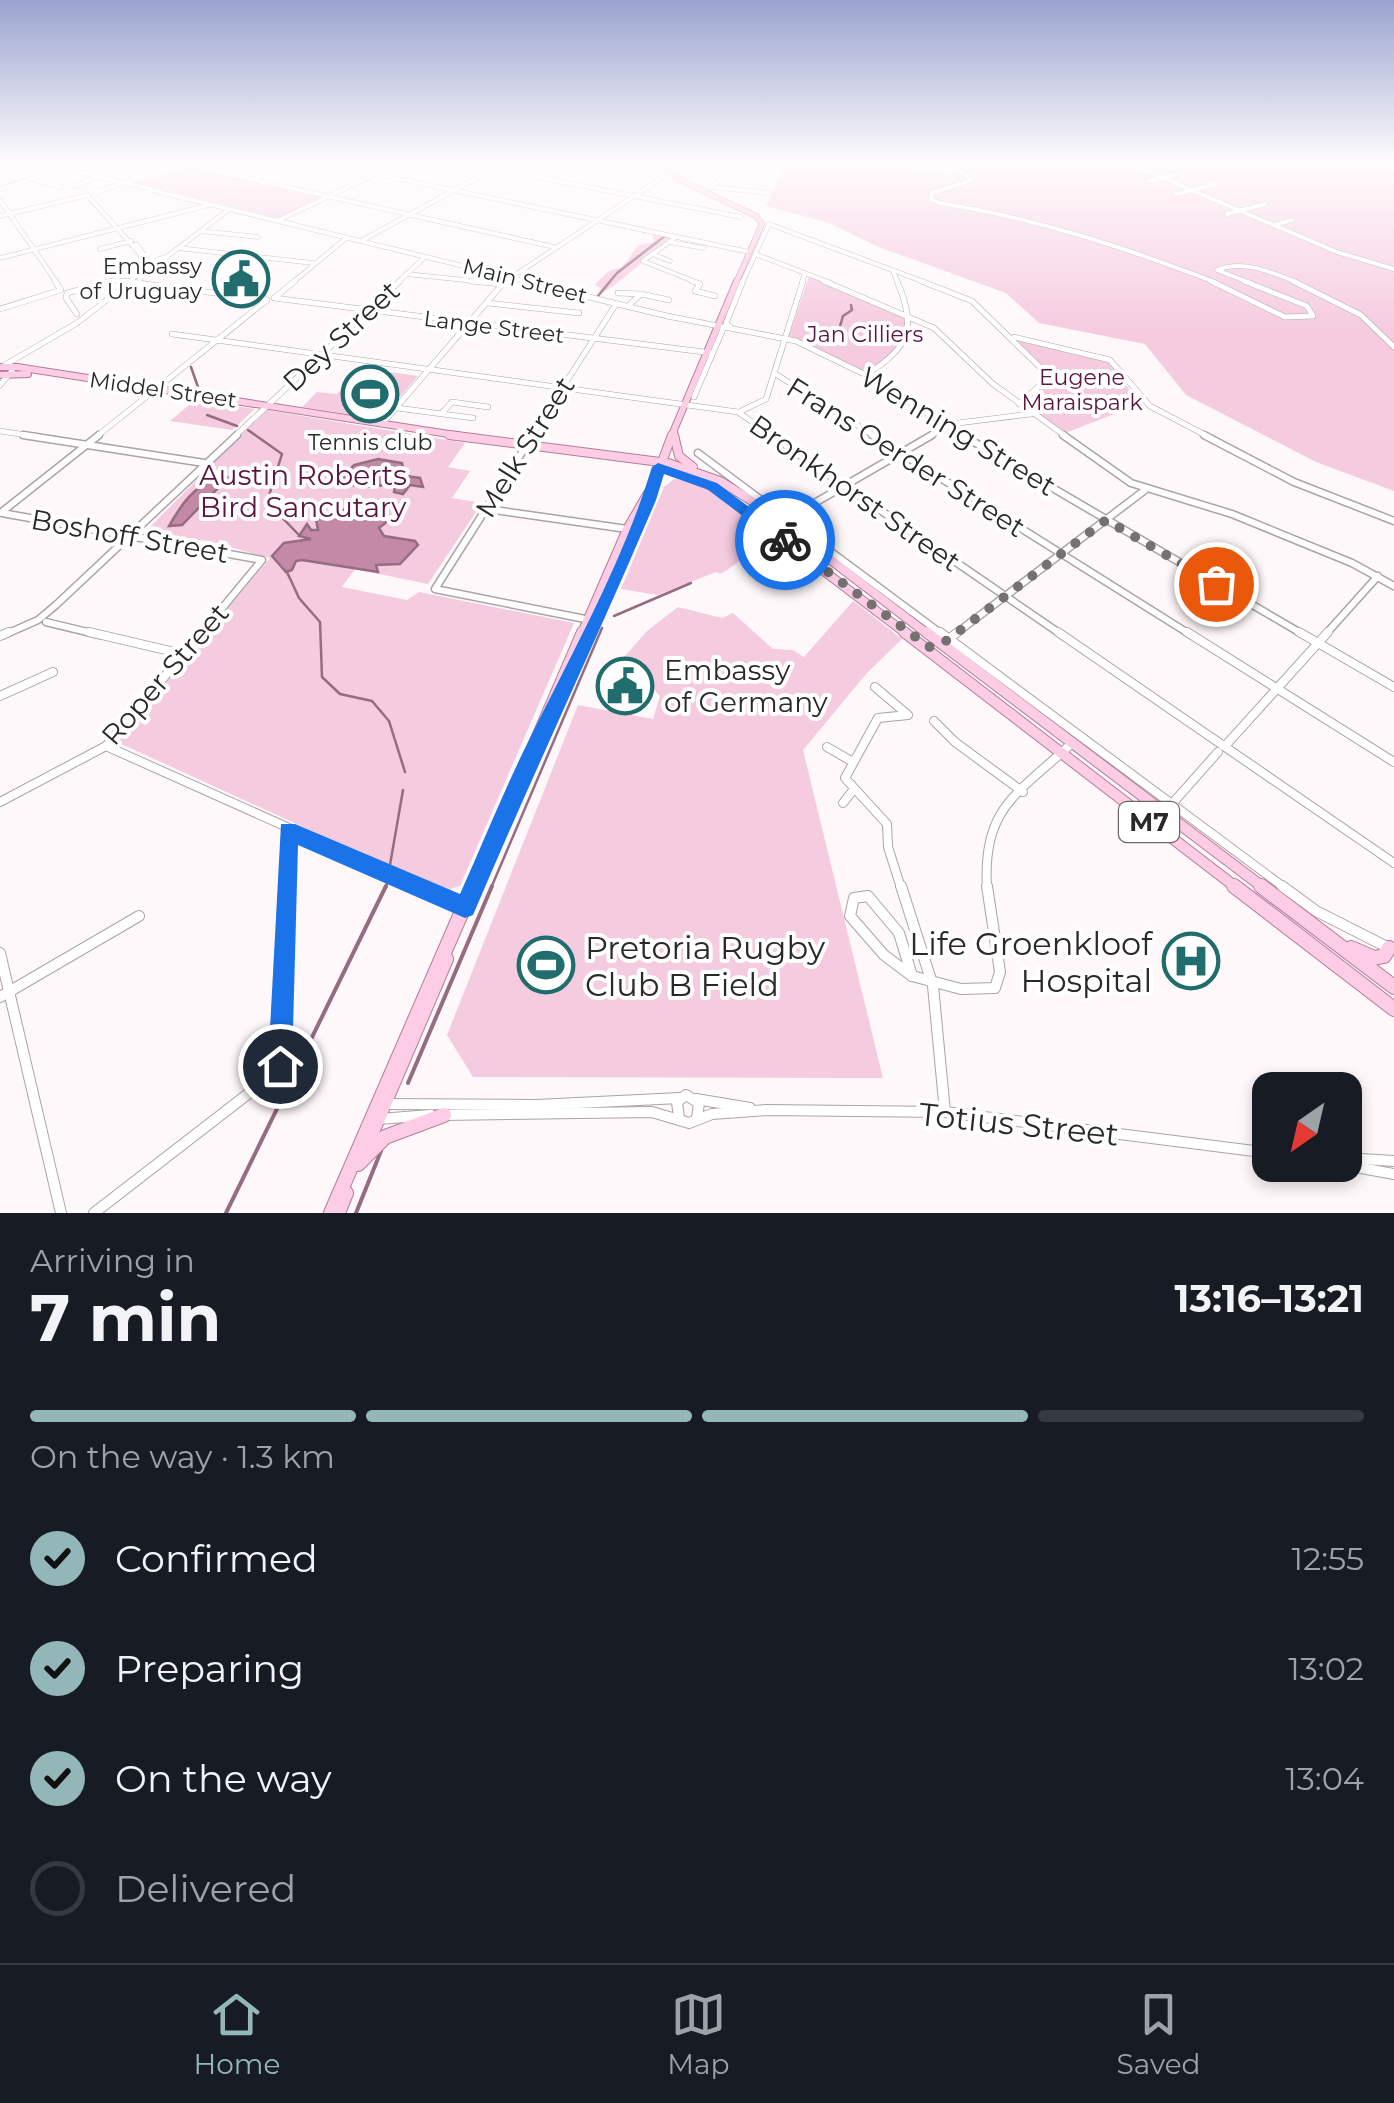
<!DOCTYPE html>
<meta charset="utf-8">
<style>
:root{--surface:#171b24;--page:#242831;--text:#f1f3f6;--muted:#9ea1a6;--line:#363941;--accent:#93b7b9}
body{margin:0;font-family:Montserrat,sans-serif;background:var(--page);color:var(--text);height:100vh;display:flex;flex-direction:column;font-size:38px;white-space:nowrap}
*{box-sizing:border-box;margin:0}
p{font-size:32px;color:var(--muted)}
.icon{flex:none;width:55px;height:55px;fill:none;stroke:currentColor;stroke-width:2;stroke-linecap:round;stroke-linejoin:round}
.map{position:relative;height:1213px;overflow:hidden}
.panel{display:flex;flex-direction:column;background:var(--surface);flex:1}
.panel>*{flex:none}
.needle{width:65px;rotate:214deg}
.buttons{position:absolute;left:1252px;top:1072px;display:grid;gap:20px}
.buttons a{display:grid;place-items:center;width:110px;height:110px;border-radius:20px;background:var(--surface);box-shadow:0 5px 15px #0003;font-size:50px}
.pin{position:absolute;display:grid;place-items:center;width:85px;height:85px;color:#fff;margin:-42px;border:5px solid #fff;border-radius:50%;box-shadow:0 2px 10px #0007}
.courier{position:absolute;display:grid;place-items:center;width:100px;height:100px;margin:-50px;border:8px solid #1a73e8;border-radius:50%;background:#fff;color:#222;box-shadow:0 2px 12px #0007}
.headline em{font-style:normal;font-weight:700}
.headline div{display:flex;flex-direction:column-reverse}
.headline{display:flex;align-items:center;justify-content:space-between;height:170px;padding:0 30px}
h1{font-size:65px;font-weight:700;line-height:75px}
.bar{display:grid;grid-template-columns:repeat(4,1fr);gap:15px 10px;align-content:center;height:120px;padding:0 30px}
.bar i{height:12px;border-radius:8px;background:var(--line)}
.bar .selected{background:var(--accent)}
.bar p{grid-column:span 4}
ol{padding:0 30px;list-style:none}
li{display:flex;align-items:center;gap:30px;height:110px}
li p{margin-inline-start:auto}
li .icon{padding:10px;border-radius:50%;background:var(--accent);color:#111;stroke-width:4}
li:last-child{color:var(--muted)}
li i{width:55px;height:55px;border:5px solid var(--line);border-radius:50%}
.dock{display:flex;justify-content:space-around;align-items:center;height:140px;border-top:2px solid var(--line);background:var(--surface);font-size:28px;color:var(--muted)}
.dock a{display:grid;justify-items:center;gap:5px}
.dock .selected{color:var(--accent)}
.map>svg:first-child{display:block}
</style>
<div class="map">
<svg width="1394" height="1213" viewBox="0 0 1394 1213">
<rect width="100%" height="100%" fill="#fff8fb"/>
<!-- green -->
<g fill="#f5cbdf">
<polygon points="785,163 862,163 961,175 945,163 1394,163 1394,491 1316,462 1186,395 1145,344 1039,323 1006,293 879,247 829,223 766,206"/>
<polygon points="188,166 321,197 278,218 135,183"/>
<path d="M652 234 672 239C651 252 616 289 598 294L601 288 595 285C603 276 608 269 621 268L639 245 654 242Z"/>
<path d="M809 276 906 316C907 348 890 356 865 372L789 336Z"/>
<polygon points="1013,338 1107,359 1140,404 1060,435 1019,404 1048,380"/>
<polygon points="361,368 418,376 381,419 302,407 317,392 337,394"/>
<polygon points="195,400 255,409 232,430 170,421"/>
<polygon points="266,410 465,443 448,467 470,471 452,498 482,503 428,584 355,569 342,587 407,600 419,592 574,623 460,886 443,891 117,742 270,558 208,541 143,534"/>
<path d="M674 479C708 480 762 524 785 548 759 539 741 563 720 574L716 572 658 595 621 589 664 487Z"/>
<polygon points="853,601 902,639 867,673 803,750 883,1078 473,1077 447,1035 578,705 653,719 660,696 624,657 648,630 678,607 722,618 733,613 773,649 793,650 804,657"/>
</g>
<!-- water -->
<g fill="#c389a6" stroke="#956c80" stroke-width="2.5">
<path d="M378 459 402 463 405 476 420 478 423 487 410 485 403 494 394 492 395 487 391 484C372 487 358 490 340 480L354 465Z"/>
<path d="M229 477 182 525 169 526C182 503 199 478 229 477Z"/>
<polygon points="355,506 363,509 371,519 389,520 379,528 384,536 415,541 418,545 400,564 376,565 378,572 302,560 296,561 292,570 286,572 272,556 284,543 311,539 299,536 307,524 311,530 318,530 316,519"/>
</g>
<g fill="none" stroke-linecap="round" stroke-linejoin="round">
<!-- stream-far1 -->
<g stroke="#956c80" stroke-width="2.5">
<polyline points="598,296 617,273 665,236"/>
<polyline points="839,330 843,316 852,310 851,305"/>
<polyline points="191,367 199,390"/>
<polyline points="207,415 237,426"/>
<polyline points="248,430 282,454 267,502 299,535"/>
<polyline points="287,572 299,598 320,622 322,677 340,694 372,701 389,721 405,772"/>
<polyline points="614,616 691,583"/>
<polyline points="386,888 403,790"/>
<polyline points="491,888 602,628"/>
</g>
<!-- stream -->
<g stroke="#956c80" stroke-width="4">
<polyline points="408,1083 492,886"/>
<polyline points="226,1213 386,886"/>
<polyline points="356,1213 381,1151"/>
</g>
<!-- minor-far4 casing -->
<g stroke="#aba3a7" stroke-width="5">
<g id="minor-far4">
<polyline points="40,163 151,189"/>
<polyline points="323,163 749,252"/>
<polyline points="466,163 741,217"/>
<polyline points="608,163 662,169"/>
<polyline points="927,163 932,166"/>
<path d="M950 163 972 180 932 193 931 199 939 203C1036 218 1126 248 1217 283"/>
<polyline points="1128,163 1337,252 1394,269"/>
<polyline points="184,164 554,247"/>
<polyline points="257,178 293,163"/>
<polyline points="32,179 61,187"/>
<polyline points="1149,181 1177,174"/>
<polyline points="75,186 98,177"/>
<polyline points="711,187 769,193"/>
<polyline points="712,187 736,163"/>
<polyline points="0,189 77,163"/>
<polyline points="151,190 533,283"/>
<polyline points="95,193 181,163"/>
<polyline points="1176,194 1216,184"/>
<polyline points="89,197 141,255 140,271 129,283"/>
<polyline points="0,200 57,283"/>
<polyline points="1227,214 1265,204"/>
<polyline points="0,216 88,195"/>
<polyline points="279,220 398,163"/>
<polyline points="1274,225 1292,220"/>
<polyline points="200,231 258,237"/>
<polyline points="676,237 643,261 698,283"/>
<polyline points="361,241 504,163"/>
<polyline points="669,242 704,248"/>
<polyline points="136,244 149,261 140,279"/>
<polyline points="107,247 100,249 131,241"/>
<polyline points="178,248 313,263"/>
<polyline points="652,254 670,261"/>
<polyline points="755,254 831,283"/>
<polyline points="0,258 209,205"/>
<polyline points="149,263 168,256 228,210"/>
<polyline points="893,271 898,283"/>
<polyline points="406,274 495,283"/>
<polyline points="103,283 116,280 142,283"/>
<polyline points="292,283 345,239"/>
<polyline points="397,283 424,258"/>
<polyline points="503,283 666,175"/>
<polyline points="742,283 769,224 927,283"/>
<polyline points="802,283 805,273"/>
<path d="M1250 283 1217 270C1244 259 1273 273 1299 283"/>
</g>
</g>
<!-- minor-far3 casing -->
<g stroke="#aba3a7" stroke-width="6">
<g id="minor-far3">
<polyline points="123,281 267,300"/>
<polyline points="295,281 274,298 712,353"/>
<polyline points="471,281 501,284"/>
<polyline points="523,281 667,316 796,341 866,375 966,437"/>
<polyline points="692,281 700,284 695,291 715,296"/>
<polyline points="824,281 934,328 993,384 1067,437"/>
<polyline points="921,281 972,301 1046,373 1044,382 1019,404"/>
<polyline points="1211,281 1285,317 1313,316 1307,306 1244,281"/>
<polyline points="1293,281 1361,315 1394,347"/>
<polyline points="618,293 641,294 628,306"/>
<polyline points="641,294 669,300"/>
<polyline points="488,303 579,313"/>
<polyline points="0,309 61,290 55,281"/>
<polyline points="77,314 66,298 67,293 113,281"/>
<polyline points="731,328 726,323 743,281"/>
<polyline points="172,334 738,412 774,437"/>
<polyline points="1014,337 1110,360 1150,406 1209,437"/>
<polyline points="5,365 77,323 131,281"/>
<polyline points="774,373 876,437"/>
<path d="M867 374C910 347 917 328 897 281"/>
<polyline points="0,385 12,371"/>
<polyline points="694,397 723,329"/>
<polyline points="397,408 473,418"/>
<polyline points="739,412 766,399 803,281"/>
<polyline points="442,413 452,402 488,407"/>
<polyline points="382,424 505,281"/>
<polyline points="0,431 39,437"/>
<polyline points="96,437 267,300"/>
<polyline points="234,437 400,281"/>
<polyline points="531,437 616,304"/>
<polyline points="928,437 950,424 1031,414"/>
</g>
</g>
<!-- minor-far2 casing -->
<g stroke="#aba3a7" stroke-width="9">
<g id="minor-far2">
<polyline points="23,435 204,463"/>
<polyline points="533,435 435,589 590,620"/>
<polyline points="771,435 1062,635"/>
<polyline points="872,435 1191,635"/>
<polyline points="962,435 1304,635"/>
<polyline points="1063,435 1131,483 1232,514 1352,563 1394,586"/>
<polyline points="1204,435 1294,482 1394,521"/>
<polyline points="698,453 943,635"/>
<polyline points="487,509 627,529"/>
<polyline points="3,511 99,435"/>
<polyline points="2,513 262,560 200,635"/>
<polyline points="787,519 932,435"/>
<polyline points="46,622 100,635"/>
<polyline points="4,635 38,620 56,605 237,435"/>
<polyline points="954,635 1145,490"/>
<polyline points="1325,635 1378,576"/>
</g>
</g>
<!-- minor-far1 casing -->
<g stroke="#aba3a7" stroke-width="10">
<g id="minor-far1">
<polyline points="89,632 183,654"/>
<polyline points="940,632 1285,888"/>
<polyline points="1058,632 1394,863"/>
<polyline points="1187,632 1394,762"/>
<polyline points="1299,632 1394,687"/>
<polyline points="0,636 9,632"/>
<polyline points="947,640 958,632"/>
<polyline points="875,687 908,715 878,718 845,778 887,824 888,847 901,888"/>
<polyline points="0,696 53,672"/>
<polyline points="934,721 955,742 1023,792"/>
<polyline points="106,746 423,888"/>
<polyline points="1225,746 1328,632"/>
<polyline points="827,747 853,762"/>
<polyline points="0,802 106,746 202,632"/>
<polyline points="843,803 854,789"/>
<polyline points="1171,805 1218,752"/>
<polyline points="286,888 288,831"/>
<path d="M987 888C982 807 1018 794 1071 744"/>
</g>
</g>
<!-- minor casing -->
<g stroke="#aba3a7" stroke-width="12">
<g id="minor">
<polyline points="418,886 465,907"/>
<polyline points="901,886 933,986 945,1112"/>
<polyline points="1282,886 1316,911 1387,947"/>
<polygon points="868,896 899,933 912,976 884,955 850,916 854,898"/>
<polyline points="0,953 61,1213"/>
<polyline points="912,976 961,989 995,988 1000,972 987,886"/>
<polyline points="0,997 139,916"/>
<polyline points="696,1099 750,1108"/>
<polyline points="386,1104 536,1105 680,1098"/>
<polyline points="443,1115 652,1112 689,1123 712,1114 766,1110 945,1112 1270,1153"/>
<polyline points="679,1118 677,1102 686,1095 699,1103 697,1118"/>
<polyline points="379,1119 431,1115"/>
<polyline points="1345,1158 1394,1161"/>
<polyline points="1345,1165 1394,1174"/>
<polyline points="94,1213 279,1070 286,886"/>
</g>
</g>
<!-- major-far4 casing -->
<g stroke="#b27d98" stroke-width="6">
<polyline id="major-far4" points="656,163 682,181 756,216 762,224 736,283"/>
</g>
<!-- major-far3 casing -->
<g stroke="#b27d98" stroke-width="8">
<g id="major-far3">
<polyline points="0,367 17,367"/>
<polyline points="17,367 468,437"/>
<polyline points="0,375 28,374"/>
<polyline points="671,437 737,281"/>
</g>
</g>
<!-- major-far2 casing -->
<g stroke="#b27d98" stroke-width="10">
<g id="major-far2">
<polyline points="449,435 668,463 720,481 760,506 929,635"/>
<polyline points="674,435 679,456 693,467"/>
<polyline points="666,469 712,486 908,635"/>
<polyline points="581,635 627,529 648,493"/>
<polyline points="589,635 635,534 672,435"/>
</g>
</g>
<!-- major-far1 casing -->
<g stroke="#b27d98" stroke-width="12">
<g id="major-far1">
<polyline points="904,632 1237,888"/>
<polyline points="926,632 1264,888"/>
<polyline points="552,716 590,632"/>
<polyline points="472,888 582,632"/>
</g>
</g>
<!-- major casing -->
<g stroke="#b27d98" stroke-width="16">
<g id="major">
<polyline points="1234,886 1394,1009"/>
<polyline points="1261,886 1394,987"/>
<polyline points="1351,948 1374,958 1384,956 1389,948"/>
<polyline points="366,1146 446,959"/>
<polyline points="358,1164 385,1137 444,1115"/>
<polyline points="331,1213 473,886"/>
<polyline points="338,1213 346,1193"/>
</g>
</g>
<!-- minor-far4 -->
<use href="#minor-far4" stroke="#fff" stroke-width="4"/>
<!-- minor-far3 -->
<use href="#minor-far3" stroke="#fff" stroke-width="5"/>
<!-- minor-far2 -->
<use href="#minor-far2" stroke="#fff" stroke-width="6"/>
<!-- minor-far1 -->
<use href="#minor-far1" stroke="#fff" stroke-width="8"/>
<!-- minor -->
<use href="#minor" stroke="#fff" stroke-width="10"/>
<!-- major-far4 -->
<use href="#major-far4" stroke="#fccde5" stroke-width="5"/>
<!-- major-far3 -->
<use href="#major-far3" stroke="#fccde5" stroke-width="6"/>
<!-- major-far2 -->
<use href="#major-far2" stroke="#fccde5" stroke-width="8"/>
<!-- major-far1 -->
<use href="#major-far1" stroke="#fccde5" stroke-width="10"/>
<!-- major -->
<use href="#major" stroke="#fccde5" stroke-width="14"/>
</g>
<!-- sky -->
<linearGradient id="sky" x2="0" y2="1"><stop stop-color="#99a3ce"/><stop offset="0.49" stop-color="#fffcfd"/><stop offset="1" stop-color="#fffcfd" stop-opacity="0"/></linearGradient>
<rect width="1394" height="332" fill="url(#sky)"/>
<!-- route -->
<path fill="#1a73e8" d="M658 463 717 483 793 540 780 544 707 489 664 474 656 500C597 639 532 776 473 915L465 918 298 845 292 1066 289 1075 280 1078 271 1075 268 1066 281 824H295L460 894C483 843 504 790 529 740 573 651 623 562 652 467Z"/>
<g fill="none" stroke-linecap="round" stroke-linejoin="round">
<!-- done -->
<polyline stroke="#757172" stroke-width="10" stroke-dasharray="0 18" points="785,540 929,647 942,644 1106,520 1216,584"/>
</g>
<!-- icons -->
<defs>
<g id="civic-ring" transform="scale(2.875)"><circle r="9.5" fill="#fff" stroke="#216d6e" stroke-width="1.5"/><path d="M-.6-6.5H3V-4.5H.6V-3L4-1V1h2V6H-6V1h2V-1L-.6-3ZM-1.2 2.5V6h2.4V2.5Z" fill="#216d6e"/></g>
<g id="stadium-ring" transform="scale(2.875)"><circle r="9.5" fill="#fff" stroke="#216d6e" stroke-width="1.5"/><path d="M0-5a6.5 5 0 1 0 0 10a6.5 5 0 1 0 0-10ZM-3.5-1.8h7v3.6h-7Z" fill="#216d6e"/></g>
<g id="hospital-ring" transform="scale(2.875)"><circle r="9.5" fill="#fff" stroke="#216d6e" stroke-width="1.5"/><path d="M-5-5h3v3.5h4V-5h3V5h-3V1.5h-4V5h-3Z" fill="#216d6e"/></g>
</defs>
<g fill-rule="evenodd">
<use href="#civic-ring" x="241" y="279"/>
<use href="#stadium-ring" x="370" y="394"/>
<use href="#civic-ring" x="625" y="686"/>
<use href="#hospital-ring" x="1191" y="961"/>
<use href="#stadium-ring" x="546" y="965"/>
</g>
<g text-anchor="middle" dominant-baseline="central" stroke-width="8" stroke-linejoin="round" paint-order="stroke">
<!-- far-poi labels -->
<g font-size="22" fill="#2b2829" stroke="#fff" text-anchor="end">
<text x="202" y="266">Embassy<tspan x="202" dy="25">of Uruguay</tspan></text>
<text x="370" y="442" text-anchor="middle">Tennis club</text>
</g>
<!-- far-street labels -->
<g font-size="22" fill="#2b2829" stroke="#fff">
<text transform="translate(525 281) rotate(14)">Main Street</text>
<text transform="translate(494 327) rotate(7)">Lange Street</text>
<text transform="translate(163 390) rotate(8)">Middel Street</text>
</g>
<!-- far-park labels -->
<g font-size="22" fill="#5b1640" stroke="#fff">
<text x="865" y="334">Jan Cilliers</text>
<text x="1082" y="377">Eugene<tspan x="1082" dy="25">Maraispark</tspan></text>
</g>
<!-- shield labels -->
<rect fill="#fff" stroke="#6b6869" stroke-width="2.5" x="1119" y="802" width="60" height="40" rx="8"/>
<g font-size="25" font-weight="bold" fill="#2b2829">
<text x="1149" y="822">M7</text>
</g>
<!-- street labels -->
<g font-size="28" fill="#2b2829" stroke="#fff">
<text transform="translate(341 336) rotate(-43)">Dey Street</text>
<text transform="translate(958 431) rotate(31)">Wenning Street</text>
<text transform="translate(525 447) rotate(-58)">Melk Street</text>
<text transform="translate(906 457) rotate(32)">Frans Oerder Street</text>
<text transform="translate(855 493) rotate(35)">Bronkhorst Street</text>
<text transform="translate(130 536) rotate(10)">Boshoff Street</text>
<text transform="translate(165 674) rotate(-49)">Roper Street</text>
</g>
<!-- park labels -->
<g font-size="28" fill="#5b1640" stroke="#fff">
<text x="303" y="475">Austin Roberts<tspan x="303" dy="32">Bird Sancutary</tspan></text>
</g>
<!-- poi labels -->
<g font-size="28" fill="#2b2829" stroke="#fff" text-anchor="start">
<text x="664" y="670">Embassy<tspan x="664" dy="32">of Germany</tspan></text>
</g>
<!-- near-poi labels -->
<g font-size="32" fill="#2b2829" stroke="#fff" text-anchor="end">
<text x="1152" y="943">Life Groenkloof<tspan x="1152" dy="37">Hospital</tspan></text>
<text x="585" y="947" text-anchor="start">Pretoria Rugby<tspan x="585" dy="37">Club B Field</tspan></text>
</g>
<!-- near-street labels -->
<g font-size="32" fill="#2b2829" stroke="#fff">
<text transform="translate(1019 1124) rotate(6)">Totius Street</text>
</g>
</g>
</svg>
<div class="buttons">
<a><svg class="needle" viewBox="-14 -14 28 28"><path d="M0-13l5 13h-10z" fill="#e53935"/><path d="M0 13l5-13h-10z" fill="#9ea1a6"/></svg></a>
</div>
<div class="pin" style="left:1216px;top:584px;background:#ea580c"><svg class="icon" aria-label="bag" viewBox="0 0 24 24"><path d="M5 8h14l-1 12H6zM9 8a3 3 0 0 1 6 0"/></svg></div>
<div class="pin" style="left:280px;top:1066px;background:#1f2937"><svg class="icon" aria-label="home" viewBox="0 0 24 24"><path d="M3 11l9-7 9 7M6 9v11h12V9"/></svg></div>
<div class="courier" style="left:785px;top:540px"><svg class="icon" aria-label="bike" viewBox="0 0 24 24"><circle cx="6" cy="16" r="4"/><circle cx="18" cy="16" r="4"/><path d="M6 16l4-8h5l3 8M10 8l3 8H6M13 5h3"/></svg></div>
</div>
<section class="panel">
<div class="headline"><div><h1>7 min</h1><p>Arriving in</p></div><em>13:16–13:21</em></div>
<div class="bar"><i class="selected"></i><i class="selected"></i><i class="selected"></i><i></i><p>On the way · 1.3 km</p></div>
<ol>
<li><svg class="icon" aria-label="check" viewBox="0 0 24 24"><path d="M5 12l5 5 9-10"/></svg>Confirmed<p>12:55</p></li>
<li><svg class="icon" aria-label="check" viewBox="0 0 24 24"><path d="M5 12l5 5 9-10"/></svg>Preparing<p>13:02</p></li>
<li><svg class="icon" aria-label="check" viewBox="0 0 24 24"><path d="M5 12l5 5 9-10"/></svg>On the way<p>13:04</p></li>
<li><i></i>Delivered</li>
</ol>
</section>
<nav class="dock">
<a class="selected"><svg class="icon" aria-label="home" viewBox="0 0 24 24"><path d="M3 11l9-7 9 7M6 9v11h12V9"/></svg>Home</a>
<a><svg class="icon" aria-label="map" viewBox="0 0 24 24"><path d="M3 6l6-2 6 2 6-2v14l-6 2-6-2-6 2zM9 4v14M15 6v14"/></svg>Map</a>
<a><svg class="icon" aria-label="saved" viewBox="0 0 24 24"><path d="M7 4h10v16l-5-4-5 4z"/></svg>Saved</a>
</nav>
